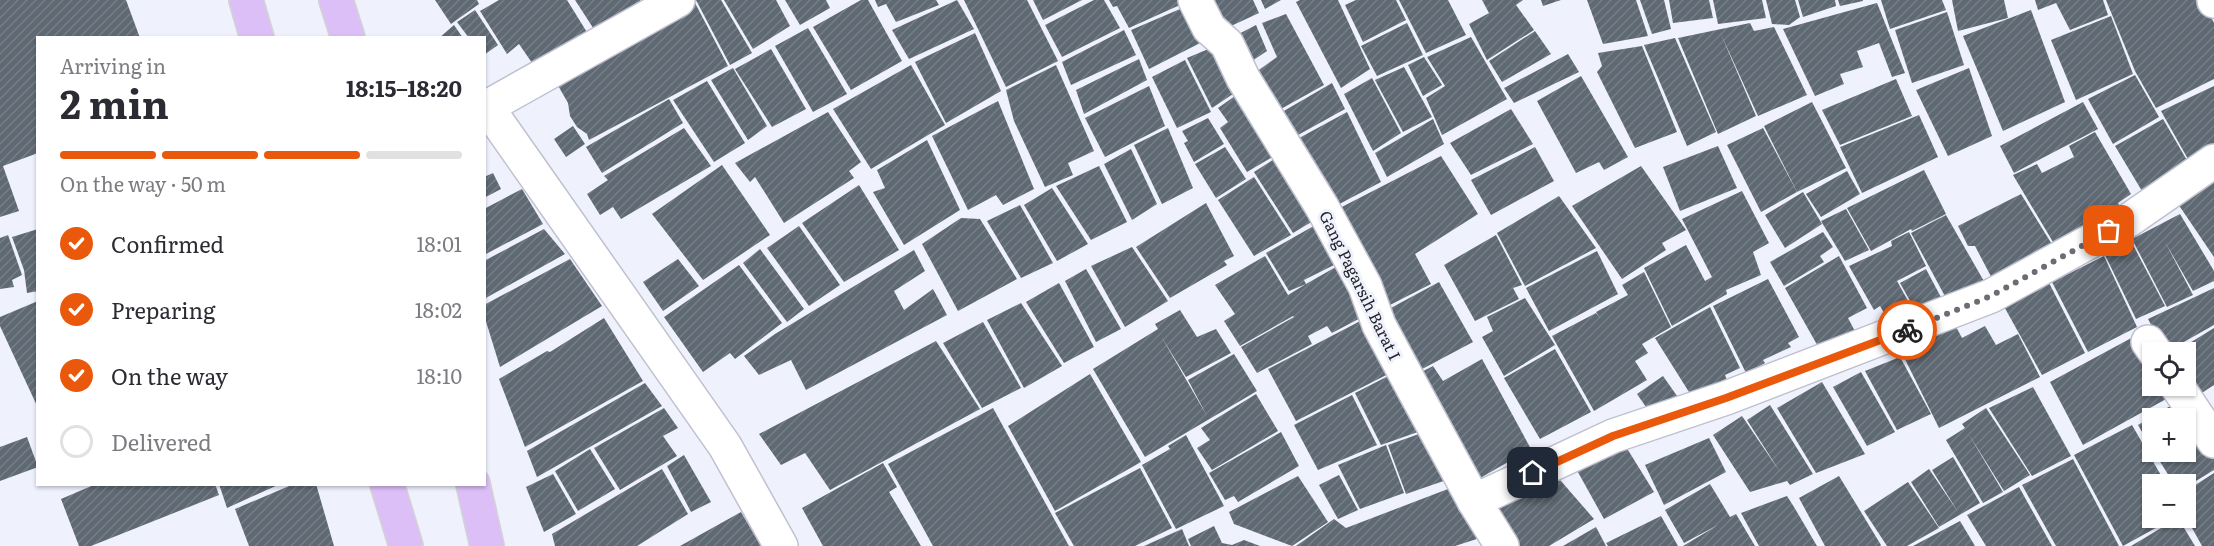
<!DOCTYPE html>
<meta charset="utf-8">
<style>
:root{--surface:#fff;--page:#f2f2f3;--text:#2b2b33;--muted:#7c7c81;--line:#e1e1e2;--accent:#ea580c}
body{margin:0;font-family:Literata,serif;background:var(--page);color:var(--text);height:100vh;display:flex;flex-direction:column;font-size:22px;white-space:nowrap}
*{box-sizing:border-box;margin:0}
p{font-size:20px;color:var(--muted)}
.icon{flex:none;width:33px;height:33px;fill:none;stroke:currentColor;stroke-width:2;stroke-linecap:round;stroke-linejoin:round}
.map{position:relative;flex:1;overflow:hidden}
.details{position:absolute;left:36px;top:36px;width:450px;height:450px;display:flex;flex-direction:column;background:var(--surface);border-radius:0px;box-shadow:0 2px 4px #0004}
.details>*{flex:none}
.tools{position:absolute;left:2142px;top:342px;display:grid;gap:12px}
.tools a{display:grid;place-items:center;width:54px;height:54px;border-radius:0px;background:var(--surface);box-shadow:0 2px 4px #0004;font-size:30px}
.pin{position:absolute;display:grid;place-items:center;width:51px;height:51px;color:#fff;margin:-26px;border-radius:12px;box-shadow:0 3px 9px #0006}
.courier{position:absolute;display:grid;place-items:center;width:60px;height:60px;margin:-30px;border:4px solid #ea580c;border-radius:50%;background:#fff;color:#222;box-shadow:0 2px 8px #0007}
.summary em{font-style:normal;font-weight:700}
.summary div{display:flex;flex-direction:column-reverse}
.summary{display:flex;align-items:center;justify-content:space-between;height:102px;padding:0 24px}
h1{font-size:39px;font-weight:700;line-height:45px}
.bar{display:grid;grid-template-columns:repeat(4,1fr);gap:9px 6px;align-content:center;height:72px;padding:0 24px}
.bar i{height:8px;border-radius:4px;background:var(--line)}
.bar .active{background:var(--accent)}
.bar p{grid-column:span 4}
ol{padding:0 24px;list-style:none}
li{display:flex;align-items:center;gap:18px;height:66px}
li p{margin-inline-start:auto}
li .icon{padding:6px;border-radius:50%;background:var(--accent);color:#fff;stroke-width:4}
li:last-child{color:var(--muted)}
li i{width:33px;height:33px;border:3px solid var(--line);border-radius:50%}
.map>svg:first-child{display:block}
</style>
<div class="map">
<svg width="2214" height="546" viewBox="0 0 2214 546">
<defs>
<pattern id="building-hatch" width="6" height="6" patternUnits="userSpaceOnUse" patternTransform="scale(1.5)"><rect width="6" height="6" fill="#5f6973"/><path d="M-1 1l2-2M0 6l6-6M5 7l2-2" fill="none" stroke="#767e86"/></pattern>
</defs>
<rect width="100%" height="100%" fill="#eff1fd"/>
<!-- building -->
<g fill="url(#building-hatch)">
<polygon points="0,0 126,0 140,38 38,38 38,153 3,166 19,211 0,217"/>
<polygon points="435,0 477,0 479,4 451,24"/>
<polygon points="499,0 567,0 593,42 539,73 519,44 507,54 480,11"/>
<polygon points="575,0 640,0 646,10 599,37"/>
<polygon points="696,0 721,0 752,53 730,65"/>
<polygon points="724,0 776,0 790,26 753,49"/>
<polygon points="785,0 826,0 830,8 800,25"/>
<polygon points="861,0 868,0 902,61 851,90 813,27"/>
<polygon points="875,0 936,0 939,5 896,22 886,4 878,7"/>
<polygon points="957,0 974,29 909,59 892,30"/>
<polygon points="964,0 1027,0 1058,61 1006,87"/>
<polygon points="1033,0 1082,0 1043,20"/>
<polygon points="1094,0 1104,0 1120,28 1062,57 1045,25"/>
<polygon points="1109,0 1191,0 1129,28 1117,6 1113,7"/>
<polygon points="1199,0 1253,0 1259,13 1216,33"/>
<polygon points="1261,0 1281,0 1265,9"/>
<polygon points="1300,0 1338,0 1370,69 1341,88 1296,2"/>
<polygon points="1356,0 1396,0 1406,20 1363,42 1345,5"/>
<polygon points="1399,0 1448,0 1466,35 1426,53"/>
<polygon points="1482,0 1523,0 1516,5 1534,30 1487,60 1469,24 1489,13"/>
<polygon points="1541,0 1561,0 1543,6"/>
<polygon points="1587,0 1636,0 1648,36 1603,44"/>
<polygon points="1640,0 1664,0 1671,29 1652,34"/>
<polygon points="1669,0 1709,0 1713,18 1673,23"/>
<polygon points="1713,0 1762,0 1766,18 1718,24"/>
<polygon points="1766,0 1795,0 1800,17 1789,25 1772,24"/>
<polygon points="1798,0 1835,0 1836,6 1803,17"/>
<polygon points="1838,0 1863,0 1863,1 1840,6"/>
<polygon points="1881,0 1942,0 1946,10 1890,29"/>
<polygon points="1952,0 2004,0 2008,18 1958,31"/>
<polygon points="2035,0 2103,0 2108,15 2070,30 2056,3 2038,10"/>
<polygon points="2106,0 2203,0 2214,23 2214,79 2156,108 2135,71"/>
<polygon points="694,1 728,66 589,140 587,134 577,127 570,116 568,103 556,82 565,77 569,81 662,24"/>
<polygon points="1877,3 1905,73 1892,77 1879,43 1857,51 1863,67 1840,74 1844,84 1815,96 1783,29"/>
<polygon points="1187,6 1212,37 1149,69 1131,30"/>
<polygon points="475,10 498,45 484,55 484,38 469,38 457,22"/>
<polygon points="2031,10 2065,102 2003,131 1963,36"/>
<polygon points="1947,12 1964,65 1912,83 1895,30"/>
<polygon points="1286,14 1324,85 1268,116 1248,78 1277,57 1262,23"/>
<polygon points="2111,16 2133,74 2076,100 2051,40"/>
<polygon points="1407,23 1423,55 1377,76 1361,46"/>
<polygon points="1750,23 1754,31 1774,27 1807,95 1758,116 1720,32 1756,116 1718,134 1678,38"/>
<polygon points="454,25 463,38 439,38"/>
<polygon points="1256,25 1267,51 1243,67 1231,38"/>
<polygon points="808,28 847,94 813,112 775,46"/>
<polygon points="1124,30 1136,55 1071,85 1062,62"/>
<polygon points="1535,31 1551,54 1502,82 1489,61"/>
<polygon points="975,33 1001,91 946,123 915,62"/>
<polygon points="1471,37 1507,99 1442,135 1426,98 1445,86 1427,57"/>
<polygon points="1675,38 1716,132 1687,146 1644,45"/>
<polygon points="1225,42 1245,86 1212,108 1187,58"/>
<polygon points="1642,46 1677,132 1635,148 1597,72 1602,66 1598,53"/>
<polygon points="771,49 806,109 772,127 735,69"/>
<polygon points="1568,54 1579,72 1514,103 1504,88"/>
<polygon points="1424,57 1442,85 1423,96 1408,65"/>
<polygon points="1139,59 1147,80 1084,114 1076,90"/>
<polygon points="1185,60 1211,112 1177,128 1152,77"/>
<polygon points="911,65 945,125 871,169 833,109"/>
<polygon points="1056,65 1094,151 1068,163 1073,175 1045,187 1014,121 1006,90"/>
<polygon points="1404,67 1432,117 1403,132 1375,80"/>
<polygon points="733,68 767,126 748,140 711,80"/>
<polygon points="1969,68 1992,136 1948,156 1916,90"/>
<polygon points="2135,75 2159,117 2113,144 2088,99"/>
<polygon points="1581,76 1628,157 1604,170 1599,162 1576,173 1537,101"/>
<polygon points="1372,78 1401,133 1373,151 1344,94"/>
<polygon points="1896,79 1912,116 1840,145 1822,110"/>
<polygon points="707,81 745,143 714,162 673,100"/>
<polygon points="1332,83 1345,109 1289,140 1270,119"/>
<polygon points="1149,86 1165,126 1105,157 1085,118"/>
<polygon points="2214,86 2214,156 2193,168 2161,111"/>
<polygon points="1245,89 1284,150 1247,172 1220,128 1228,122 1218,108"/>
<polygon points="669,99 683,123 602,173 586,147"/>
<polygon points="998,101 1034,189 1003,205 996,195 968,210 932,136"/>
<polygon points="1812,102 1846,168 1797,192 1764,126"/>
<polygon points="2083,102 2098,129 2014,173 2000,146"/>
<polygon points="1511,109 1533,144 1471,175 1450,143"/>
<polygon points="828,112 861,162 849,171 854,178 784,223 755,177 750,182 735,163"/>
<polygon points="1347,112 1381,182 1330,209 1290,143"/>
<polygon points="1919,115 1938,157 1862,193 1840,147"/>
<polygon points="1208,118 1224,144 1194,162 1184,143 1188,141 1182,131"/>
<polygon points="1433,119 1444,144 1387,177 1375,153"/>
<polygon points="2163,119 2192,169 2145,196 2115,146"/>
<polygon points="573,126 585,144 566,157 554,139"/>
<polygon points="684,128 711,166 621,219 613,207 600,215 587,194 608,180 604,176"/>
<polygon points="1168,128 1193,188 1162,204 1134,145"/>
<polygon points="1763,128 1797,192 1761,212 1727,145"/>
<polygon points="2095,132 2131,194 2118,203 2126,216 2067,249 2060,238 2053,242 2013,175 2037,164 2042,173 2074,157 2069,146"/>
<polygon points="927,140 960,210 904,245 873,192 885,188 877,170"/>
<polygon points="1718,146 1737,188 1680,211 1663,167"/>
<polygon points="1225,147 1246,179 1216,198 1195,164"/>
<polygon points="1535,147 1554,181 1491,215 1471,180"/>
<polygon points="1131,149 1157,204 1132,220 1104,164"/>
<polygon points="1284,153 1323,215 1293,233 1254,172"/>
<polygon points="1441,156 1478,214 1415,254 1431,284 1390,305 1372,272 1332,212"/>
<polygon points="722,165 770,235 703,280 652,214"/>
<polygon points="1099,166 1127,222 1091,240 1056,186"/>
<polygon points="1641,166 1686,230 1662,243 1666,250 1622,279 1572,206"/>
<polygon points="1924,170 1946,214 1912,231 1911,229 1871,251 1847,208"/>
<polygon points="1847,171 1860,194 1821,217 1806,194"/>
<polygon points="493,173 501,189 484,198 484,177"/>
<polygon points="2214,175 2214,257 2176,201"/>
<polygon points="1254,177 1291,235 1254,256 1218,200"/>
<polygon points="859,185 899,250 844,282 802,223"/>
<polygon points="1052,188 1088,244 1057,261 1024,205"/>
<polygon points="522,189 543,224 484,255 484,209"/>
<polygon points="1742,191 1769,243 1753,252 1761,275 1726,290 1727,294 1672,326 1644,268 1686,245 1705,281 1712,277 1682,219"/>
<polygon points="1803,192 1822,224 1785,248 1765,215"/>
<polygon points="2021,194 2053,246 1996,286 1975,246 1968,246 1958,226"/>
<polygon points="1559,196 1596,248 1525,286 1497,233"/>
<polygon points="1206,203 1234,256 1224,261 1227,265 1170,298 1136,247"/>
<polygon points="1020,205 1053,263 1021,278 987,221"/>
<polygon points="1846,209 1869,250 1845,261 1821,221"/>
<polygon points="2180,214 2214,271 2214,281 2193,291 2165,242 2193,295 2167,307 2132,239"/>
<polygon points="1946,215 1985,283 1947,300 1911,233"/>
<polygon points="961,218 980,219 1017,279 958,311 922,244"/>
<polygon points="1326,219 1348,258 1304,280 1306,284 1348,260 1368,314 1332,333 1327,326 1308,336 1312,344 1257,373 1241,347 1294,317 1293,316 1240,346 1224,321 1235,314 1215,285 1265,256 1288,295 1306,284 1289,291 1266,253"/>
<polygon points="799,226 840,285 809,306 767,248"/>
<polygon points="38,229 38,291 27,293 24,270 12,237"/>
<polygon points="544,229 565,254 484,299 484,261"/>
<polygon points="1823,232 1833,247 1820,256 1824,262 1784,286 1770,262"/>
<polygon points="1909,232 1926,266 1897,281 1917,317 1893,328 1880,306 1874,310 1849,266 1892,246 1891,241"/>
<polygon points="8,235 22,275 12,280 14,287 0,289 0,238"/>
<polygon points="1496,235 1522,285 1513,288 1519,299 1475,321 1444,265"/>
<polygon points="2131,241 2165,306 2136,319 2105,255"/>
<polygon points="1132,247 1168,301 1125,327 1091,266"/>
<polygon points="760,249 804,309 787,322 743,263"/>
<polygon points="914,250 925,271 894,291 904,310 933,289 947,315 806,390 791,360 759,375 744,356 775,334"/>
<polygon points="1597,251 1618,294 1549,331 1526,288"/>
<polygon points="1839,256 1867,308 1848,318 1858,337 1820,350 1785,288"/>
<polygon points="2104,256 2137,327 2088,352 2052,282"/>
<polygon points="570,259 602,306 500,367 484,315 484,305"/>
<polygon points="678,259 699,286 663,311 643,282"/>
<polygon points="739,265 782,323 735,359 730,353 703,372 664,317"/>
<polygon points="1086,269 1121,329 1096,342 1065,281"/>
<polygon points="1926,269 1944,303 1919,317 1900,283"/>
<polygon points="1644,272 1671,327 1642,344 1648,353 1635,361 1647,380 1594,411 1552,336 1596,313 1600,318 1596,312 1628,295 1622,285"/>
<polygon points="1768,279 1799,337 1788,343 1791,347 1763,360 1765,363 1746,373 1713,306"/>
<polygon points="2047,279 2085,353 2042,375 2001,301"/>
<polygon points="1439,282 1473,342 1409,376 1389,309"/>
<polygon points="1059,283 1094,347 1064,363 1026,302"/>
<polygon points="2214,288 2214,325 2166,352 2148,319"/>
<polygon points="1525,298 1555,345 1504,376 1482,337 1493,331 1487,317"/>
<polygon points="38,301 38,408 0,326 0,317"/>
<polygon points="1021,303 1062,366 1024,388 987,320"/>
<polygon points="1710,307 1740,368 1725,375 1728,383 1694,400 1655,338"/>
<polygon points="1180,310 1197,337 1216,329 1231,353 1186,377 1161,336 1207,416 1188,380 1234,354 1257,391 1145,457 1093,369 1158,329 1155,324"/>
<polygon points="1370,316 1398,369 1296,421 1268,369"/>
<polygon points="604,318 643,381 525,447 499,379 547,351 550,352"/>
<polygon points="1953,321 1962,338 1985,326 1996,345 2018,334 2040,377 1939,428 1899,347"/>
<polygon points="983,322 1021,388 982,408 943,343"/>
<polygon points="2214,328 2214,385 2194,398 2186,385 2186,352 2175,352"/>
<polygon points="2135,336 2152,369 2152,386 2161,386 2168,398 2083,445 2050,382"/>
<polygon points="936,341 980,409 830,490 805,453 781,465 759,434"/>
<polygon points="1555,349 1591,412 1540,439 1504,378"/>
<polygon points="1900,357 1931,414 1897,430 1865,371"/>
<polygon points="1482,359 1531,449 1468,485 1410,378 1433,366 1443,381"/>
<polygon points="1400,370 1429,428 1381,445 1355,393"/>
<polygon points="1861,372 1895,432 1867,446 1833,387"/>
<polygon points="1090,374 1141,462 1055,511 1008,426"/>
<polygon points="1663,376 1682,403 1655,420 1637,394"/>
<polygon points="1822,382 1865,454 1816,473 1777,408"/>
<polygon points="645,383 662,406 537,477 527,451"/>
<polygon points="2033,387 2071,456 2032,476 1989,408"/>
<polygon points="1256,394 1278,431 1212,470 1197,448 1210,440 1201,428"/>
<polygon points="1352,395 1377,445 1318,470 1294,425"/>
<polygon points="2177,402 2214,458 2214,470 2186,487 2186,484 2174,484 2154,452 2186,452 2186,418 2152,418 2152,449 2138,425"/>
<polygon points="1770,405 1813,474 1790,485 1787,481 1750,492 1713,435 1742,416 1780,472 1747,420"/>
<polygon points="664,408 678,428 663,436 677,456 620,490 594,448"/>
<polygon points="993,408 1069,546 933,546 888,464"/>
<polygon points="1986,408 2030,475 2004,491 1968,433 2003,492 1983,503 1946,440 1965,428 1962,424"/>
<polygon points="2132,425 2166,484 2152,484 2152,518 2174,518 2123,546 2074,455"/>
<polygon points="1433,429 1458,476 1406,494 1388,445"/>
<polygon points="1281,432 1299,466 1238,502 1234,496 1225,500 1209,473"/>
<polygon points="1186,435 1224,506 1176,529 1142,465 1170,449 1168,446"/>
<polygon points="27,437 38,467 0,481 0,447"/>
<polygon points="1709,438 1726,472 1664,505 1645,465"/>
<polygon points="1623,442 1654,492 1604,519 1574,465"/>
<polygon points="1386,445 1404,493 1360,509 1338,465"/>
<polygon points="590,449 615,489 578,511 555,471"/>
<polygon points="684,455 711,502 691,512 667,466"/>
<polygon points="1953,457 1980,503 1939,527 1911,482 1929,469 1958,512 1932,470"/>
<polygon points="2073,459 2119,546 2056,546 2022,485"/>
<polygon points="883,463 897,487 889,492 921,546 823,546 802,508"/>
<polygon points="1140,468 1172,528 1135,546 1074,546 1055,513"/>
<polygon points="662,469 688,514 637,546 555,546 552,534"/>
<polygon points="1554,473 1594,519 1549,546 1513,546 1489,504"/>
<polygon points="2214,473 2214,546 2202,546 2186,517 2186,491"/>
<polygon points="553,474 576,514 544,532 526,487"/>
<polygon points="1339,475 1358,510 1338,519 1319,485"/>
<polygon points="1298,476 1328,522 1292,546 1234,524 1229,512"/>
<polygon points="1839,476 1881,545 1880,546 1825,546 1799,498"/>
<polygon points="1908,482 1939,528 1907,546 1887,546 1864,511"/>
<polygon points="96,484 215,484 219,495 91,546 79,546 61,499"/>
<polygon points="219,484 280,484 227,508"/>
<polygon points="294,484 316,484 334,546 249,546 235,509"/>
<polygon points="1461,484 1486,536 1455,546 1296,546 1334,519 1346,528"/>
<polygon points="1710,484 1730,517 1736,514 1755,546 1683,546 1718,525 1684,543 1665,510"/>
<polygon points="2019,487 2052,546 1986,546 1967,515"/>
<polygon points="1787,496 1794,507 1817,546 1759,546 1741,513"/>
<polygon points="741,512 761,546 680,546"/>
<polygon points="1661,516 1678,546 1608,546 1606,543"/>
<polygon points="2178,518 2195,546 2131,546"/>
<polygon points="1960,521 1975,546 1913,546"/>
<polygon points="1214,526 1222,543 1232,545 1244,540 1260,546 1191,546 1188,539"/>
<polygon points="1596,527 1606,546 1563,546"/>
<polygon points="1182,529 1189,546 1144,546"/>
</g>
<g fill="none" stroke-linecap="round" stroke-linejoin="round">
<!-- minor casing -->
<g stroke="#bfc1cf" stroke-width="36">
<g id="minor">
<polyline points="1195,0 1209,28 1227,44 1243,78 1322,207 1365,286 1379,325 1416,394 1474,501 1502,546"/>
<polyline points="2214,0 2214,1"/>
<polyline points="484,106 487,107 725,446 781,546"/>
<polyline points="487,107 678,0"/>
<polyline points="2148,342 2155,352"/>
<polyline points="2177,386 2214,441"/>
<polyline points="1474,501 1613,436 1726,398 1991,296 2129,220 2214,161"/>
</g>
</g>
<!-- major casing -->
<g stroke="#d3d3d4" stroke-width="36">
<g id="major">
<polyline points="246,0 257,38"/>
<polyline points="336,0 348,38"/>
<polyline points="387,484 406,546"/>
<polyline points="473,484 487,546"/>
</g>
</g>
<!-- minor -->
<use href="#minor" stroke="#fff" stroke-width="33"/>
<!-- major -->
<use href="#major" stroke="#dcbff6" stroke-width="33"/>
</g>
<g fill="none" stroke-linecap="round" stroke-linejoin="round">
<!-- done -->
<polyline stroke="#6b6c74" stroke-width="6" stroke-dasharray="0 10.8" points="1907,330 1991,296 2109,231"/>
<!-- route -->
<polyline stroke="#ea580c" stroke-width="8" points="1533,473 1613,436 1726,398 1907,330"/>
</g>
<g text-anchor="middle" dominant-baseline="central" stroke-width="6" stroke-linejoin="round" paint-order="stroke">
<!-- street labels -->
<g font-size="16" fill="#24252a" stroke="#eff1fd">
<text transform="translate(1361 285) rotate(64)">Gang Pagarsih Barat I</text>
</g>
</g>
</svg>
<div class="tools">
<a><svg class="icon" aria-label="locate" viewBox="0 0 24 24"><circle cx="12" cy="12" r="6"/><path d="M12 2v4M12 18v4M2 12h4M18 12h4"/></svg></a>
<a>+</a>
<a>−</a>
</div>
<div class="pin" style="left:2109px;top:231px;background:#ea580c"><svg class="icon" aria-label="bag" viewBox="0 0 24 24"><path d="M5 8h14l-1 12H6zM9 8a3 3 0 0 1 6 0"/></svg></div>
<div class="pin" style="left:1533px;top:473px;background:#1f2937"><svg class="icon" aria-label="home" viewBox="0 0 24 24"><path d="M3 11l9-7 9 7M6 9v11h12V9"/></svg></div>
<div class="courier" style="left:1907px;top:330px"><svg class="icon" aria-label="bike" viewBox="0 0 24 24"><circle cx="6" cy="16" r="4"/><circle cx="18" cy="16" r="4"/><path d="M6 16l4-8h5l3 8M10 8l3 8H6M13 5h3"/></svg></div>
<section class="details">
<div class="summary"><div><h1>2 min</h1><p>Arriving in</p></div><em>18:15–18:20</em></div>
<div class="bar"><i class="active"></i><i class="active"></i><i class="active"></i><i></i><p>On the way · 50 m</p></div>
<ol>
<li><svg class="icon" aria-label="check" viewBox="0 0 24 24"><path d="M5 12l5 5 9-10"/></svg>Confirmed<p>18:01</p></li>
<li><svg class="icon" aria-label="check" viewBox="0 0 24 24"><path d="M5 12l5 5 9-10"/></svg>Preparing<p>18:02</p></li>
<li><svg class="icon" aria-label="check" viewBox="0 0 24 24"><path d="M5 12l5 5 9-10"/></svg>On the way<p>18:10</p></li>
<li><i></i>Delivered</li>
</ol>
</section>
</div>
